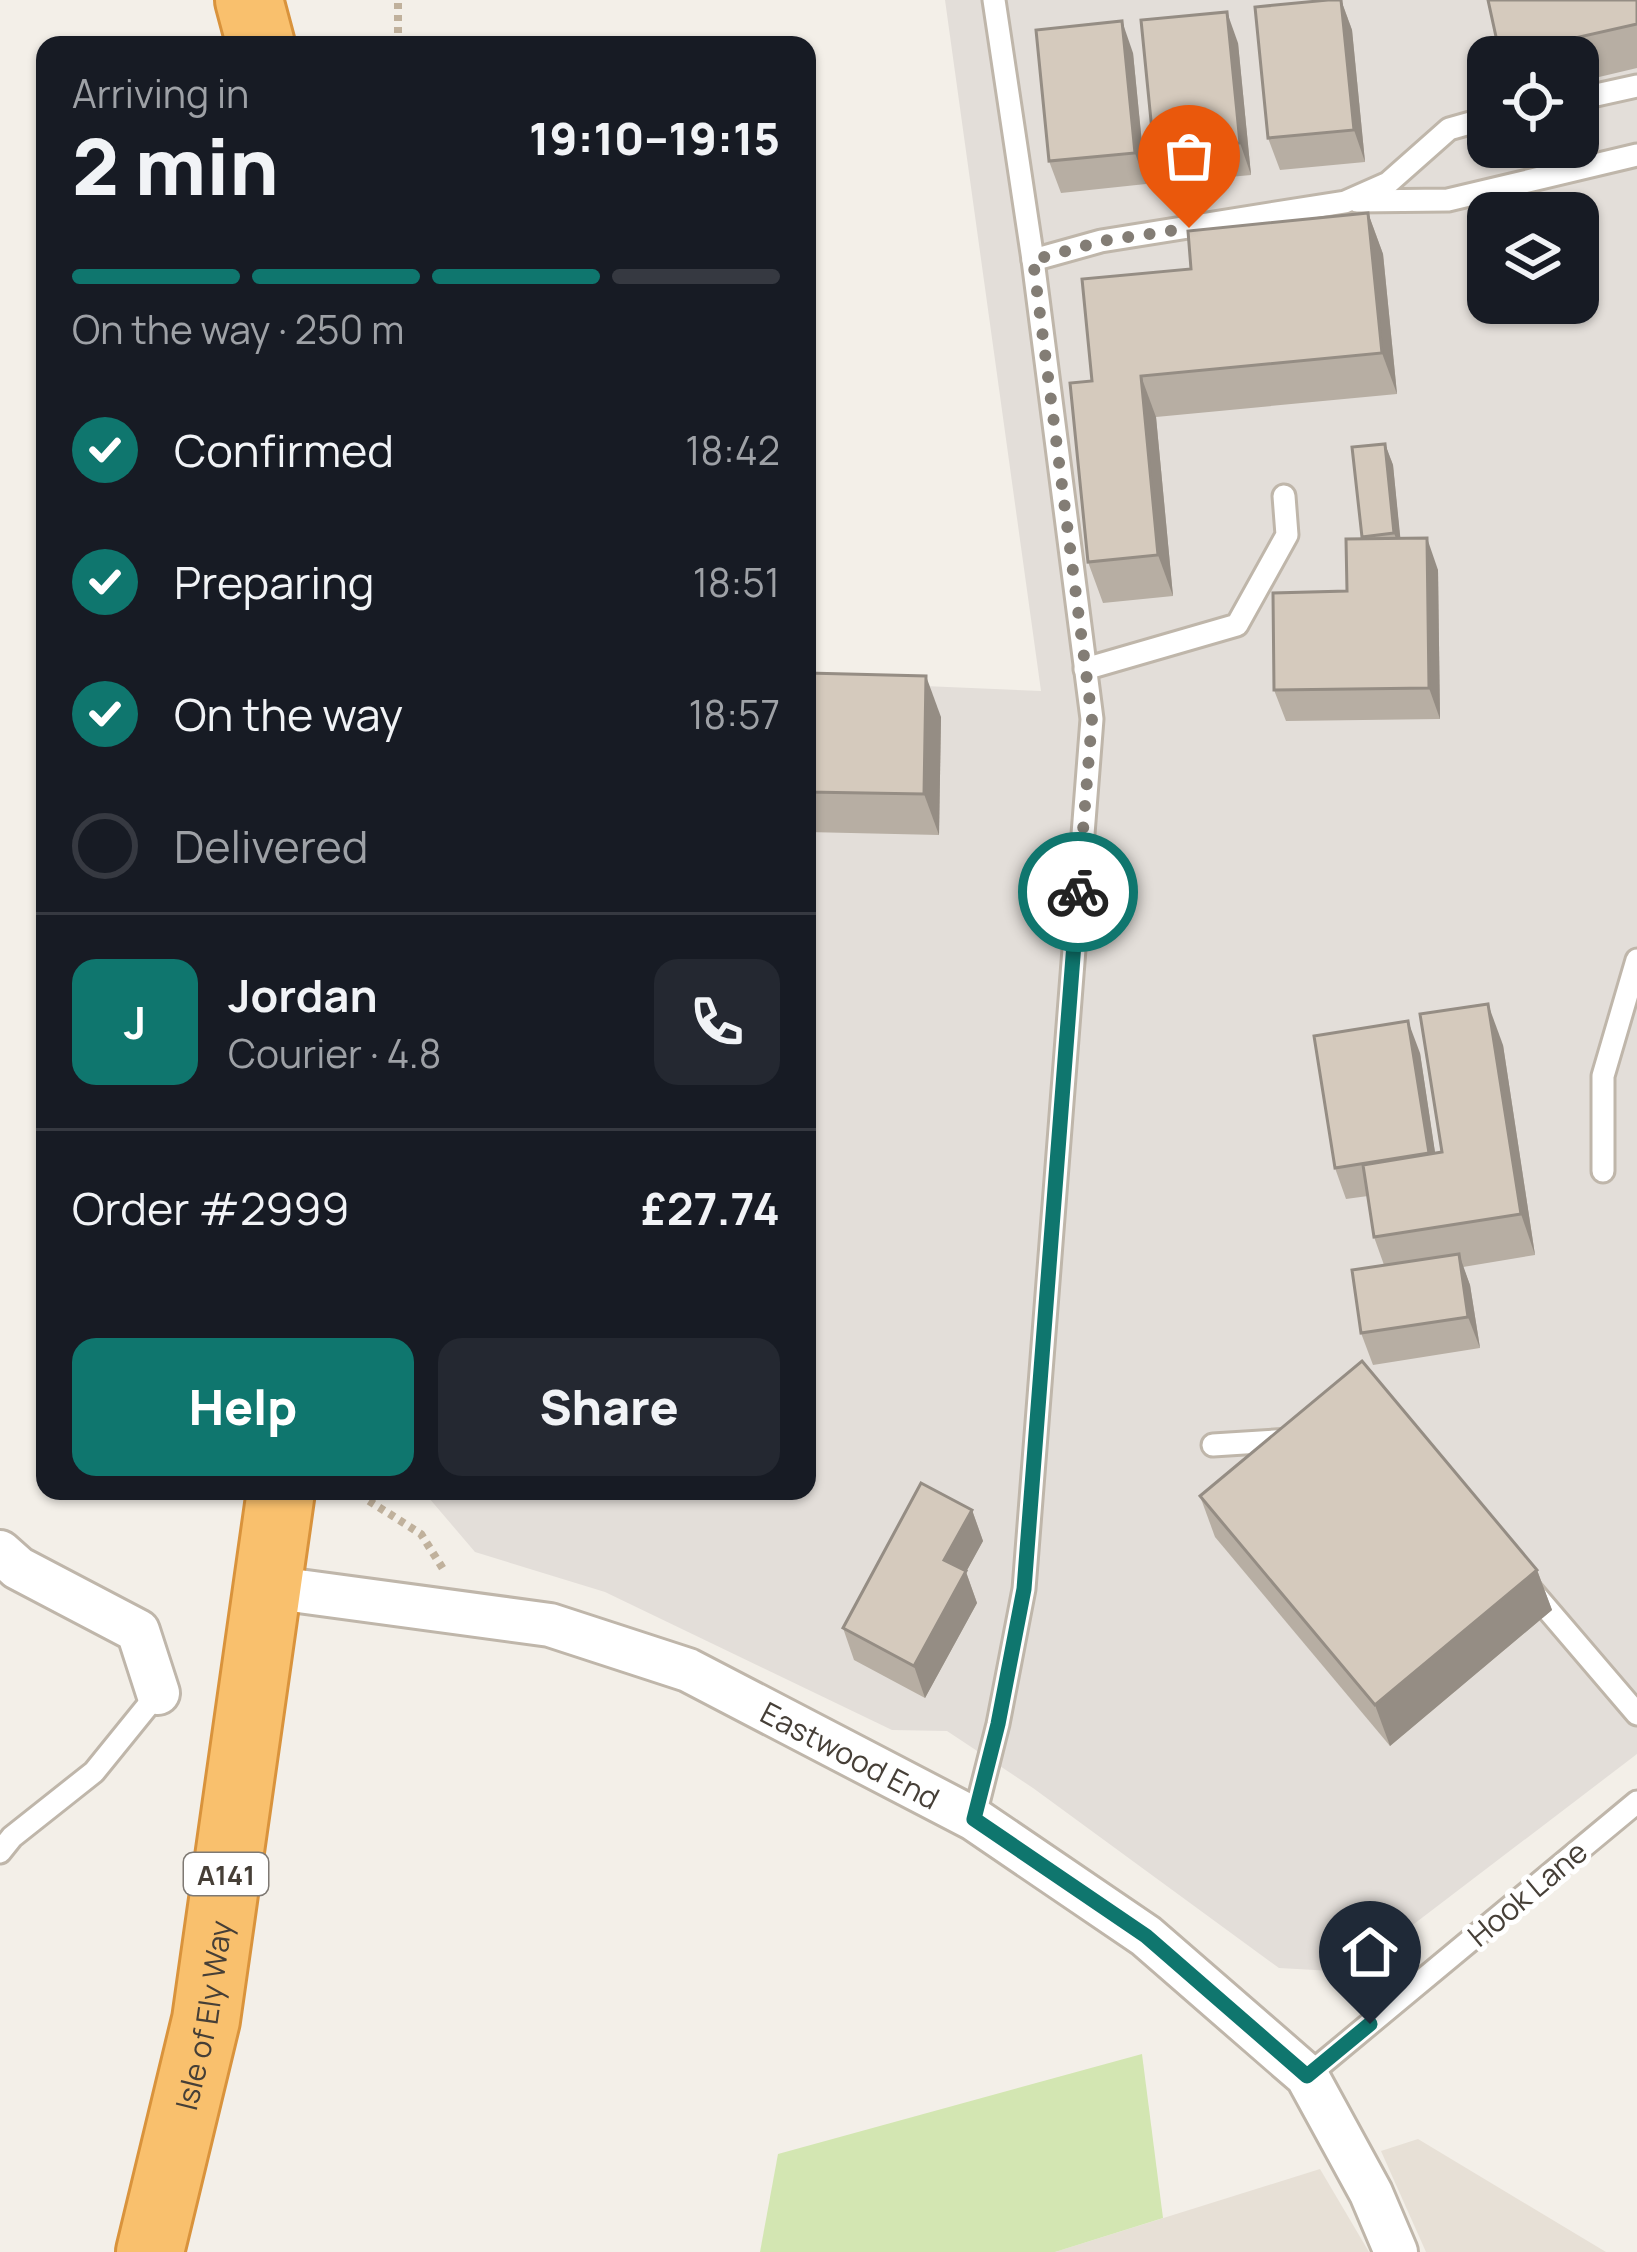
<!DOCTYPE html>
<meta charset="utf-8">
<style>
:root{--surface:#171b24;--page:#242831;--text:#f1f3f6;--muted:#9ea1a6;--line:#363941;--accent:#0f766e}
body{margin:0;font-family:Manrope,sans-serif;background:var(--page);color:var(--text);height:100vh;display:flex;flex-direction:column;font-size:45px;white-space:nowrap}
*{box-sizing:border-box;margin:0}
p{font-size:39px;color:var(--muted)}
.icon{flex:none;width:66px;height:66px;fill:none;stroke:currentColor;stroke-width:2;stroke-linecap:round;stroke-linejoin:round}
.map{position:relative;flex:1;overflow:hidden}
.drawer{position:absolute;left:36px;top:36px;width:780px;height:1464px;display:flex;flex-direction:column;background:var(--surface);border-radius:24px;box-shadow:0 3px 9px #0004}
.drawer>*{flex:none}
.tools{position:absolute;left:1467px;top:36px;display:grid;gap:24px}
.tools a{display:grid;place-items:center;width:132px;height:132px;border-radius:24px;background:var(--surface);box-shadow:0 3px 9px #0004;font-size:60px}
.pin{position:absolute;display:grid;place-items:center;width:102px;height:102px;color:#fff;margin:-123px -51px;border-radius:50% 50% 50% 0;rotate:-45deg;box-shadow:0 0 12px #0007}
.pin .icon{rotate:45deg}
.courier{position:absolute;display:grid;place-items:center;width:120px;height:120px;margin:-60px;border:9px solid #0f766e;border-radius:50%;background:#fff;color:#222;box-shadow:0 3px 15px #0007}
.head em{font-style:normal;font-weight:800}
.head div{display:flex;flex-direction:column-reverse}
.head{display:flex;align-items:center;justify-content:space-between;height:204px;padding:0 36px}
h1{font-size:78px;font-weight:800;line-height:90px}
.bar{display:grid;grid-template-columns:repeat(4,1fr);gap:18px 12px;align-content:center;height:144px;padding:0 36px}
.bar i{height:15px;border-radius:9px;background:var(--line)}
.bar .active{background:var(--accent)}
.bar p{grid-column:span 4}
.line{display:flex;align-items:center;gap:30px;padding:0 36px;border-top:3px solid var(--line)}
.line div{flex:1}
.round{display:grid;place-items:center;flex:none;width:126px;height:126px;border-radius:24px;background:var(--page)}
ol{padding:0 36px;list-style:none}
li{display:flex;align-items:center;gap:36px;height:132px}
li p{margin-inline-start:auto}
li .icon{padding:12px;border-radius:50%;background:var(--accent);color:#fff;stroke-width:4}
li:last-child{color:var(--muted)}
li i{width:66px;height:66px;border:6px solid var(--line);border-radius:50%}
.cta{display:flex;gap:24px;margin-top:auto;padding:24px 36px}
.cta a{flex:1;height:138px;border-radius:24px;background:var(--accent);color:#fff;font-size:48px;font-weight:800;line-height:138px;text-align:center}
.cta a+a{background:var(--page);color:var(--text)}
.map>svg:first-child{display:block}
</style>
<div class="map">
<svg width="1637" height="2252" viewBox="0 0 1637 2252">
<rect width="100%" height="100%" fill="#f3efe8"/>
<!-- residential -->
<g fill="#e7e0d6">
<polygon points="1418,2139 1606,2252 1426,2252 1381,2151"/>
<polygon points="1320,2169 1369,2252 1055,2252"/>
</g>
<!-- industrial -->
<path fill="#e3ded9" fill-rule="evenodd" d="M945 0H1637V1754L1351 1972 1279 1968 1033 1788 947 1731 892 1730 605 1592 475 1552 423 1491H807V681L1041 691ZM1488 57H1578V147H1488ZM1488 213H1578V303H1488Z"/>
<!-- green -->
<polygon fill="#d3e6b2" points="1142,2054 1163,2218 1055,2252 760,2252 778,2154"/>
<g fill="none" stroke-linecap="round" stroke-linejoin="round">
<!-- lane casing -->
<g stroke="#bfb6aa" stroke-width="27">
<g id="lane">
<polyline points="1578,99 1637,86"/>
<polyline points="1357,201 1448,200 1637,155"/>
<polyline points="1033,260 1101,241 1345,202 1388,183 1449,129 1488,118"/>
<polyline points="1085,669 1237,625 1287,535 1284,496"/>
<polyline points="1603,1171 1603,1076 1637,960"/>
<polyline points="1213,1445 1290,1440"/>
<polyline points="1531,1590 1637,1714"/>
<polyline points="974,1819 998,1724 1024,1589 1092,719 1033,260 994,0"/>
<polyline points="0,1852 12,1837 94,1772 158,1693"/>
<polyline points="1307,2076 1637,1802"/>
</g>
</g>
<!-- street casing -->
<g stroke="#bfb6aa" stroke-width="48">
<g id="street">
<polyline points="0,1552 18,1568 138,1631 158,1693"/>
<path id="s1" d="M269 1587 550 1625 688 1670 974 1819 1146 1936 1307 2076 1371 2193 1396 2252"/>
</g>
</g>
<!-- highway casing -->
<g stroke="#d9933c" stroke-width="72">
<g id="highway">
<polyline points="249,0 261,45"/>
<path id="s2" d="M150 2252 206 2020 281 1491"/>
</g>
</g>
<!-- path -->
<g stroke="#c0b19c" stroke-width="8" stroke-dasharray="6 6" stroke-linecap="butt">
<polyline points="398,45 398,0"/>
<polyline points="363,1491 366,1499 421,1534 445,1572"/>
</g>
<!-- lane -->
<use href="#lane" stroke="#fff" stroke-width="21"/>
<!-- street -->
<use href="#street" stroke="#fff" stroke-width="42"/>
<!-- highway -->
<use href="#highway" stroke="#f9c06d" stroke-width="66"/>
</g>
<!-- wall -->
<g fill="#b7aea3">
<polygon points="1341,0 1352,30 1365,162 1280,170 1268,138"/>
<polygon points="1488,0 1637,0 1637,68 1578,82 1578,57 1501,57"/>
<polygon points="1238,43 1251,175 1165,183 1154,151"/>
<polygon points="1133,53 1146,184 1061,193 1049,161"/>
<polygon points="1368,213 1383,254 1397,394 1156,417 1173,596 1103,603 1088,562 1092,381 1191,269"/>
<polygon points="1385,444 1393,465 1400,538 1438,570 1440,719 1286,721 1274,690 1347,591 1363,539 1352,447"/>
<polygon points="807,673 941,717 939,835 807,832"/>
<polygon points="1503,1045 1535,1255 1463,1267 1470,1285 1480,1348 1373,1365 1361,1333 1384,1265 1374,1237 1368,1196 1346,1199 1335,1168 1420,1053 1435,1153 1442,1152"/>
<polygon points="1200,1496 1537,1570 1552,1610 1390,1746 1215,1537"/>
<polygon points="972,1510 983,1541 966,1572 977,1603 925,1698 854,1660 843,1628"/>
</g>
<!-- shaded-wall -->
<g fill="#958d84">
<polygon points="1341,0 1352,30 1365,162 1354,130"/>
<polygon points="1227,12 1238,43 1251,175 1240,143"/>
<polygon points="1122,21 1133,53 1146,184 1135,153"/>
<polygon points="1368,213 1383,254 1397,394 1382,353"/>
<polygon points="1141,376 1156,417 1173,596 1158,555"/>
<polygon points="1385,444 1393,465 1402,554 1394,533"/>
<polygon points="1427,538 1438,570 1440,719 1429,688"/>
<polygon points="926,676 941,717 939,835 924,794"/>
<polygon points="1488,1004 1503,1045 1535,1255 1521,1214"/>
<polygon points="1408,1021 1420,1053 1440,1185 1429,1153"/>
<polygon points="1459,1254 1470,1285 1480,1348 1468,1317"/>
<polygon points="972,1510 983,1541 966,1572 977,1603 925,1698 914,1666 944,1560"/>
<polygon points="1537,1570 1552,1610 1390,1746 1375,1705"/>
</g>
<!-- building -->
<g fill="#d5cabd" stroke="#958d84" stroke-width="3">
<polygon points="1328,0 1341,0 1354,130 1268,138 1255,7"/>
<polygon points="1488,0 1637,0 1637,24 1500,55"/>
<polygon points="1227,12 1240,143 1154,151 1141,20"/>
<polygon points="1122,21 1135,153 1049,161 1036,30"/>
<polygon points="1368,213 1382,353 1141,376 1158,555 1088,562 1070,383 1092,381 1082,279 1191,269 1188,231"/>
<polygon points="1385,444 1394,533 1362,537 1352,447"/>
<polygon points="1427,538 1429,688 1274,690 1273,593 1347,591 1346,539"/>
<polygon points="807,673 926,676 924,794 807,792"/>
<polygon points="1488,1004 1521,1214 1374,1237 1363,1165 1442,1152 1420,1014"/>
<polygon points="1408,1021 1429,1153 1335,1168 1314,1036"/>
<polygon points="1459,1254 1468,1317 1361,1333 1352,1270"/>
<polygon points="1362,1361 1537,1570 1375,1705 1200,1496"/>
<polygon points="921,1483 972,1510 944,1560 966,1571 914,1666 843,1628"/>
</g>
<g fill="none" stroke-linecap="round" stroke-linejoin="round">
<!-- done -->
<polyline stroke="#837d75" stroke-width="12" stroke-dasharray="0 21.6" points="1078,892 1092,719 1033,260 1102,241 1189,228"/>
<!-- route -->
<polyline stroke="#0f766e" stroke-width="15" points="1078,892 1024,1589 998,1724 974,1819 1146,1936 1307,2076 1370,2024"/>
</g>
<g text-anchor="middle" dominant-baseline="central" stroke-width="10" stroke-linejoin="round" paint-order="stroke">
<!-- shield labels -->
<rect fill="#fff" stroke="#7e7973" stroke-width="3" x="184" y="1853" width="84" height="42" rx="9"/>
<g font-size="27" font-weight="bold" fill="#463f37">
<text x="226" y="1874">A141</text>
</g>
<!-- street labels -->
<g font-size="30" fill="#463f37" stroke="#fff">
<text stroke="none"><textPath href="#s1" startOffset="612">Eastwood End</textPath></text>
<text transform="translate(1527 1893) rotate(-40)">Hook Lane</text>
<text stroke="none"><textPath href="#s2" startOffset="243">Isle of Ely Way</textPath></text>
</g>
</g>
</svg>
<div class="tools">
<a><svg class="icon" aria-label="locate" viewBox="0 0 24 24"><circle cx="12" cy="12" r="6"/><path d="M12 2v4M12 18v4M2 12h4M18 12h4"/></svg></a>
<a><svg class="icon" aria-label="layers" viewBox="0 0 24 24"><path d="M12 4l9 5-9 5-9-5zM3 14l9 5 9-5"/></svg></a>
</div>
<div class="pin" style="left:1189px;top:228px;background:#ea580c"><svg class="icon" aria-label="bag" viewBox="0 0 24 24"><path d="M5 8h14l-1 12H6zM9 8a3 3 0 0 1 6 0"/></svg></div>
<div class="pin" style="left:1370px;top:2024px;background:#1f2937"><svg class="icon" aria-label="home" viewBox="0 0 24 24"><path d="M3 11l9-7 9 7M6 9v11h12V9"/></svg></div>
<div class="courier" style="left:1078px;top:892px"><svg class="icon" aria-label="bike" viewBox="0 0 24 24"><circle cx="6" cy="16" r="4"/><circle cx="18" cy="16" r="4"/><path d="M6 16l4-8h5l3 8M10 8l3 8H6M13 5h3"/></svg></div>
<section class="drawer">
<div class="head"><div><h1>2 min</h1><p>Arriving in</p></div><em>19:10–19:15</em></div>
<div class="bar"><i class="active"></i><i class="active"></i><i class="active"></i><i></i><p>On the way · 250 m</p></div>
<ol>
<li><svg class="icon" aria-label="check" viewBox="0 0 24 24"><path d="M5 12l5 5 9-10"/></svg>Confirmed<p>18:42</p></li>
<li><svg class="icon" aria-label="check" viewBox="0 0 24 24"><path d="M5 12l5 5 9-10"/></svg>Preparing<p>18:51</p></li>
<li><svg class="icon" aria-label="check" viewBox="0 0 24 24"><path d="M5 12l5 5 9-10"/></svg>On the way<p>18:57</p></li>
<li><i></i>Delivered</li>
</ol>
<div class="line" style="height:216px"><b class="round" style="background:var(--accent);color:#fff">J</b><div><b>Jordan</b><p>Courier · 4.8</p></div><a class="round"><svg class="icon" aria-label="phone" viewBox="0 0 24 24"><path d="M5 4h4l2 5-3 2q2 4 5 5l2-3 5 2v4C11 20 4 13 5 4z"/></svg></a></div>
<div class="line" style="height:156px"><div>Order #2999</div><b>£27.74</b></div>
<div class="cta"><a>Help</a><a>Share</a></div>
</section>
</div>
